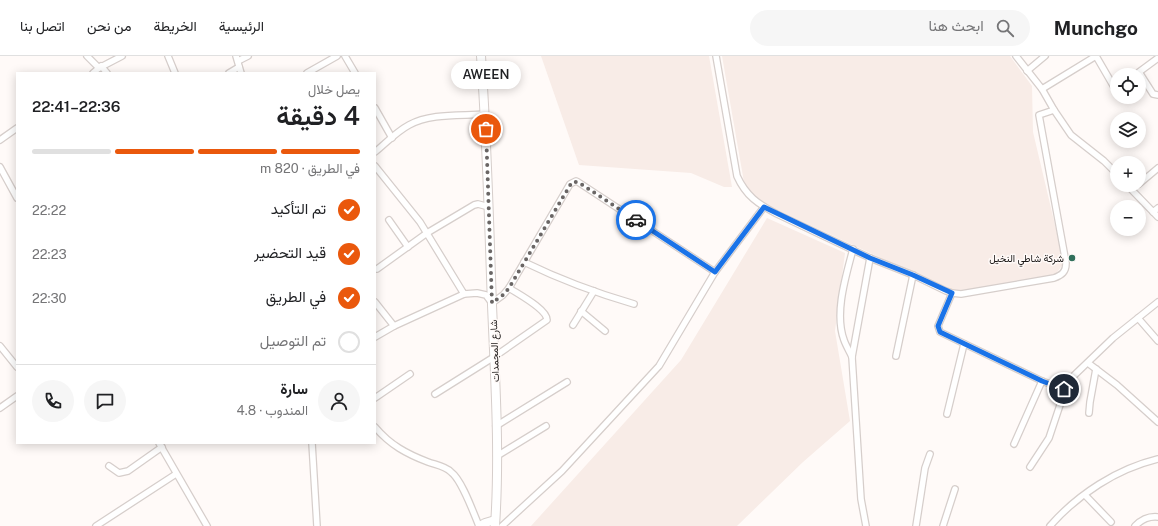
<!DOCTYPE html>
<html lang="ar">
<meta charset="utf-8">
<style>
:root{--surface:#fff;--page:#f6f6f6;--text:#202124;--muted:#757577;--line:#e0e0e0;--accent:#ea580c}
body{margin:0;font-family:"Public Sans",Vazirmatn,sans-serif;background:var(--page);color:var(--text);direction:rtl;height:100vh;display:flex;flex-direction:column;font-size:15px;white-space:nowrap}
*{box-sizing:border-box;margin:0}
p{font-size:13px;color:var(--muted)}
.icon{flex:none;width:22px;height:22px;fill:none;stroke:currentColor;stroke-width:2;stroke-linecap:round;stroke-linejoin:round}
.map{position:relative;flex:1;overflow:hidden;direction:ltr}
.sheet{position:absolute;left:16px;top:16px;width:360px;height:372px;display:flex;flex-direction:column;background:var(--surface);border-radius:0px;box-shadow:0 2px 10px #0003;direction:rtl}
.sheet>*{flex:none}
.fabs{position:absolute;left:1110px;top:12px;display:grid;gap:8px}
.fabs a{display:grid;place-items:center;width:36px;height:36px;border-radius:50%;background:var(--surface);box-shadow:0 2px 10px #0003;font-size:20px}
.pin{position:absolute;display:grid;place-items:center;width:34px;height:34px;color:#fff;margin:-17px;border:2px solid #fff;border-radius:50%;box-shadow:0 1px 4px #0007}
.courier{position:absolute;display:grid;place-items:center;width:40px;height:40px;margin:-20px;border:3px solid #1a73e8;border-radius:50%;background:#fff;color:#222;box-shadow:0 1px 5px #0007}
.bubble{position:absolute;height:28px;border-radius:14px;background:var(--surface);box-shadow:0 2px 10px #0003;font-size:13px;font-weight:600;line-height:28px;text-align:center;direction:rtl}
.overview em{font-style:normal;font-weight:600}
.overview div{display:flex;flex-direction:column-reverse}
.overview{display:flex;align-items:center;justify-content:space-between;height:68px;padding:0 16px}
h1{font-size:26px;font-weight:600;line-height:30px}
.bar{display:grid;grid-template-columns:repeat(4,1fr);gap:6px 4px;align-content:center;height:48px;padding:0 16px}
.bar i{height:5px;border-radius:3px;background:var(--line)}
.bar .current{background:var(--accent)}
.bar p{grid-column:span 4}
.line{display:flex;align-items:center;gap:10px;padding:0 16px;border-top:1px solid var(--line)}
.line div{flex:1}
.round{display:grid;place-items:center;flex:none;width:42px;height:42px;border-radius:21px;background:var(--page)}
ol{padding:0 16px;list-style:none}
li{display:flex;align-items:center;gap:12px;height:44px}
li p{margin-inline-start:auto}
li .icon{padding:4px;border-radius:50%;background:var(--accent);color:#fff;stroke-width:4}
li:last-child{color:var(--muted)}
li i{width:22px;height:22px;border:2px solid var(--line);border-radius:50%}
header{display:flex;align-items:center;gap:24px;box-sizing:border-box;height:56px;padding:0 20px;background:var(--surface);border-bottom:1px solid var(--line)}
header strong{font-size:19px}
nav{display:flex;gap:22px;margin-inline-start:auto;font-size:14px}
.search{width:280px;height:36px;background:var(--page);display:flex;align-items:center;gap:10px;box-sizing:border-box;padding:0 14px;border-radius:22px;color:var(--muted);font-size:15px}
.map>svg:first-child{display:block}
</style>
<header>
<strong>Munchgo</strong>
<div class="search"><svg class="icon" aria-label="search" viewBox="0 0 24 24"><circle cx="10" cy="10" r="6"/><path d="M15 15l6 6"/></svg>ابحث هنا</div>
<nav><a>الرئيسية</a><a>الخريطة</a><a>من نحن</a><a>اتصل بنا</a></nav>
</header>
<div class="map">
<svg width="1158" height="470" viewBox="0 0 1158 470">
<rect width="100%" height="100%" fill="#fffaf8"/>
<!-- built -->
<g fill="#f8ece7">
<polygon points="541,0 709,0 732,131 724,131 691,117 579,109"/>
<polygon points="722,0 1010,0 1032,30 1033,76 1064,207 1055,219 958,238 767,149 745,132"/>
<polygon points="767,162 845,197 835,275 850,365 803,406 737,470 531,470 681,304"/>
</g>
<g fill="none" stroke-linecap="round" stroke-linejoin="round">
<!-- minor casing -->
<g stroke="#d6cecb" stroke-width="8">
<g id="minor">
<polyline points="87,0 99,12"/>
<polyline points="168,0 175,17"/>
<polyline points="236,0 241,17"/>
<polyline points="345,0 355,17"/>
<path d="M716 0 737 120C746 140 758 148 777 158L870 202 913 219 946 235 952 237 961 238 1054 222C1062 219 1066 216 1066 207L1039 59 1054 54 1042 33 1016 0"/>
<polyline points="1096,0 1114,31 1117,32"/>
<polyline points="1158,2 1139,16 1153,38 1158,39"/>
<polyline points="238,5 248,0"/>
<polyline points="101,10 107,17"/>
<polyline points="1027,15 1045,0"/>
<polyline points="93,17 99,12 122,0"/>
<polyline points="229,17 239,11"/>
<polyline points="307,17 337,0"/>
<polyline points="1042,33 1096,0"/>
<polyline points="375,52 392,82"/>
<polyline points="1054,54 1071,79 1104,105 1117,118"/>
<polyline points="0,84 17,72"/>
<path d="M375 96C386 87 396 76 409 69 431 57 460 60 485 58"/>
<polyline points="375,110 420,166 464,238 477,237 486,239 492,247 503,239 509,232 570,128 576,125 578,126 715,216"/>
<polyline points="0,111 17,142"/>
<polyline points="1139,128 1158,112"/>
<polyline points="1127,129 1158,161"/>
<polyline points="1153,156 1158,152"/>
<polyline points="389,164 408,191"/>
<path d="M524 206C559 223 596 237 634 248"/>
<polyline points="375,213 377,213 427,177 474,149 478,148 489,151"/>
<polyline points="952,237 938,270 940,276 1042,325 1058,331 1063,330 1113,282 1158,246"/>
<polyline points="375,246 394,270 464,238"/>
<polyline points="581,255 605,275"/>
<polyline points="1138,262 1158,285"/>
<polyline points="573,269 594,235"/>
<polyline points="375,281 394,270"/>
<polyline points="0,290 17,311"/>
<polyline points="896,300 913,219"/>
<path d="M852 301C850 296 846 290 844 284 834 257 846 220 853 193"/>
<polyline points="1088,307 1117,329 1158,366"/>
<path d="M435 338 494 301 547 264C547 253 518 238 509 232"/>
<polyline points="375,342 410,318"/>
<polyline points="0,352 17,340"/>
<polyline points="1089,357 1090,346 1096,313"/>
<polyline points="947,358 964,288"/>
<polyline points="496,370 567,326"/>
<path d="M375 371C390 389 407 398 428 406 436 409 445 410 451 416 462 424 473 456 479 470"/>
<polyline points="159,387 207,470"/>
<polyline points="312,387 317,470"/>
<polyline points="1014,388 1042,325"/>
<polyline points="497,400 546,370"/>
<polyline points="109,410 119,417 128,415 162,391"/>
<polyline points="1030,411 1049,382 1064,337 1063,330"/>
<polyline points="1085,439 1111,466"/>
<polyline points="96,470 176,418"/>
<polyline points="502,470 562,415 659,310 715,216 764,151"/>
<polyline points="866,470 861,443 852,301 870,202"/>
<polyline points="916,470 925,412 930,398"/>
<polyline points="943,470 955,433"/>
<path d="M1050 470C1078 438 1117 413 1158 403"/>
<path d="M1135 470C1141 464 1149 460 1158 461"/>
</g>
</g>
<!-- secondary casing -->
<g stroke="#d6cecb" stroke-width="10">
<g id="secondary">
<path d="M481 0C487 83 489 166 492 249 495 322 500 396 495 470"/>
<polyline points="480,470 485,467 495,464"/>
</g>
</g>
<!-- minor -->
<use href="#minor" stroke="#fff" stroke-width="5.5"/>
<!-- secondary -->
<use href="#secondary" stroke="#fff" stroke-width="8"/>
</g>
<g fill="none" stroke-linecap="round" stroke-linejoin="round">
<!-- done -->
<polyline stroke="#6a6665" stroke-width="4" stroke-dasharray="0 7.2" points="486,73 492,247 503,239 509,232 572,126 578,126 636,164"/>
<!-- route -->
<polyline stroke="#1a73e8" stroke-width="5" points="636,164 715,216 764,151 870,202 913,219 952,237 938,270 940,276 1042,325 1058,331 1063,330 1064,333"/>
</g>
<!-- markers -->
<circle fill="#316f5b" stroke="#fffaf8" stroke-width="1.5" cx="1072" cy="202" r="4"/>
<g text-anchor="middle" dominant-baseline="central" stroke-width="3" stroke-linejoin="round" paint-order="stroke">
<!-- poi labels -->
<g font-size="10" fill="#1a1716" stroke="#fffaf8" text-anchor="end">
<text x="1064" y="202">شركة شاطي النخيل</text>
</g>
<!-- street labels -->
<g font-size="10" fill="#1a1716" stroke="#fffaf8">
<text transform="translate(494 295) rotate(-92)">شارع المجمدات</text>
</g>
</g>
</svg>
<div class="fabs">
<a><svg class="icon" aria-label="locate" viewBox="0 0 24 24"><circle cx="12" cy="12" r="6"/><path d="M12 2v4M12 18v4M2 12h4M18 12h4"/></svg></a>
<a><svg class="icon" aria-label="layers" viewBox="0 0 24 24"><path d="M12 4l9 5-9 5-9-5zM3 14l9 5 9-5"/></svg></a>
<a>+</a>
<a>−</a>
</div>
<div class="pin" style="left:486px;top:73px;background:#ea580c"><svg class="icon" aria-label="bag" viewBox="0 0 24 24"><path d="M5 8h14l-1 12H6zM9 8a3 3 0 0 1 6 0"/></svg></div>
<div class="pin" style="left:1064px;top:333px;background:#1f2937"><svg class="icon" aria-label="home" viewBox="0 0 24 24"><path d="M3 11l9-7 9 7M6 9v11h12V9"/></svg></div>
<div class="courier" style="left:636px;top:164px"><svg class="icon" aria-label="car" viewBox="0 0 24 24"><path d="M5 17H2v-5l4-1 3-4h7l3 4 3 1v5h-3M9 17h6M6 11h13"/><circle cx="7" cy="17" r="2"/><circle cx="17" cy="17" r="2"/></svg></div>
<div class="bubble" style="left:451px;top:5px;width:70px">AWEEN</div>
<section class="sheet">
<div class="overview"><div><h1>4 دقيقة</h1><p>يصل خلال</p></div><em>22:36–22:41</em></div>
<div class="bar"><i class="current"></i><i class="current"></i><i class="current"></i><i></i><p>في الطريق · 820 m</p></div>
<ol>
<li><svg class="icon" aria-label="check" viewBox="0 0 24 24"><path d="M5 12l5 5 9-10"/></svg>تم التأكيد<p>22:22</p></li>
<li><svg class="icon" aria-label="check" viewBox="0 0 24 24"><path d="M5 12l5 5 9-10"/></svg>قيد التحضير<p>22:23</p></li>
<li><svg class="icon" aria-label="check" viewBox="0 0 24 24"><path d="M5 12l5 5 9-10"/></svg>في الطريق<p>22:30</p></li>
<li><i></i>تم التوصيل</li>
</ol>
<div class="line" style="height:72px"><a class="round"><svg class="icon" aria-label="person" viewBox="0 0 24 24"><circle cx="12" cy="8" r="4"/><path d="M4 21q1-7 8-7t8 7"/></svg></a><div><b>سارة</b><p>المندوب · 4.8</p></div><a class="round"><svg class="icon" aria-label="chat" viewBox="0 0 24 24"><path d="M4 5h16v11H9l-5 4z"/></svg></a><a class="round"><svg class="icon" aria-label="phone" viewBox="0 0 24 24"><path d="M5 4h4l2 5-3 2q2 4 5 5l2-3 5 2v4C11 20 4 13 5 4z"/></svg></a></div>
</section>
</div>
